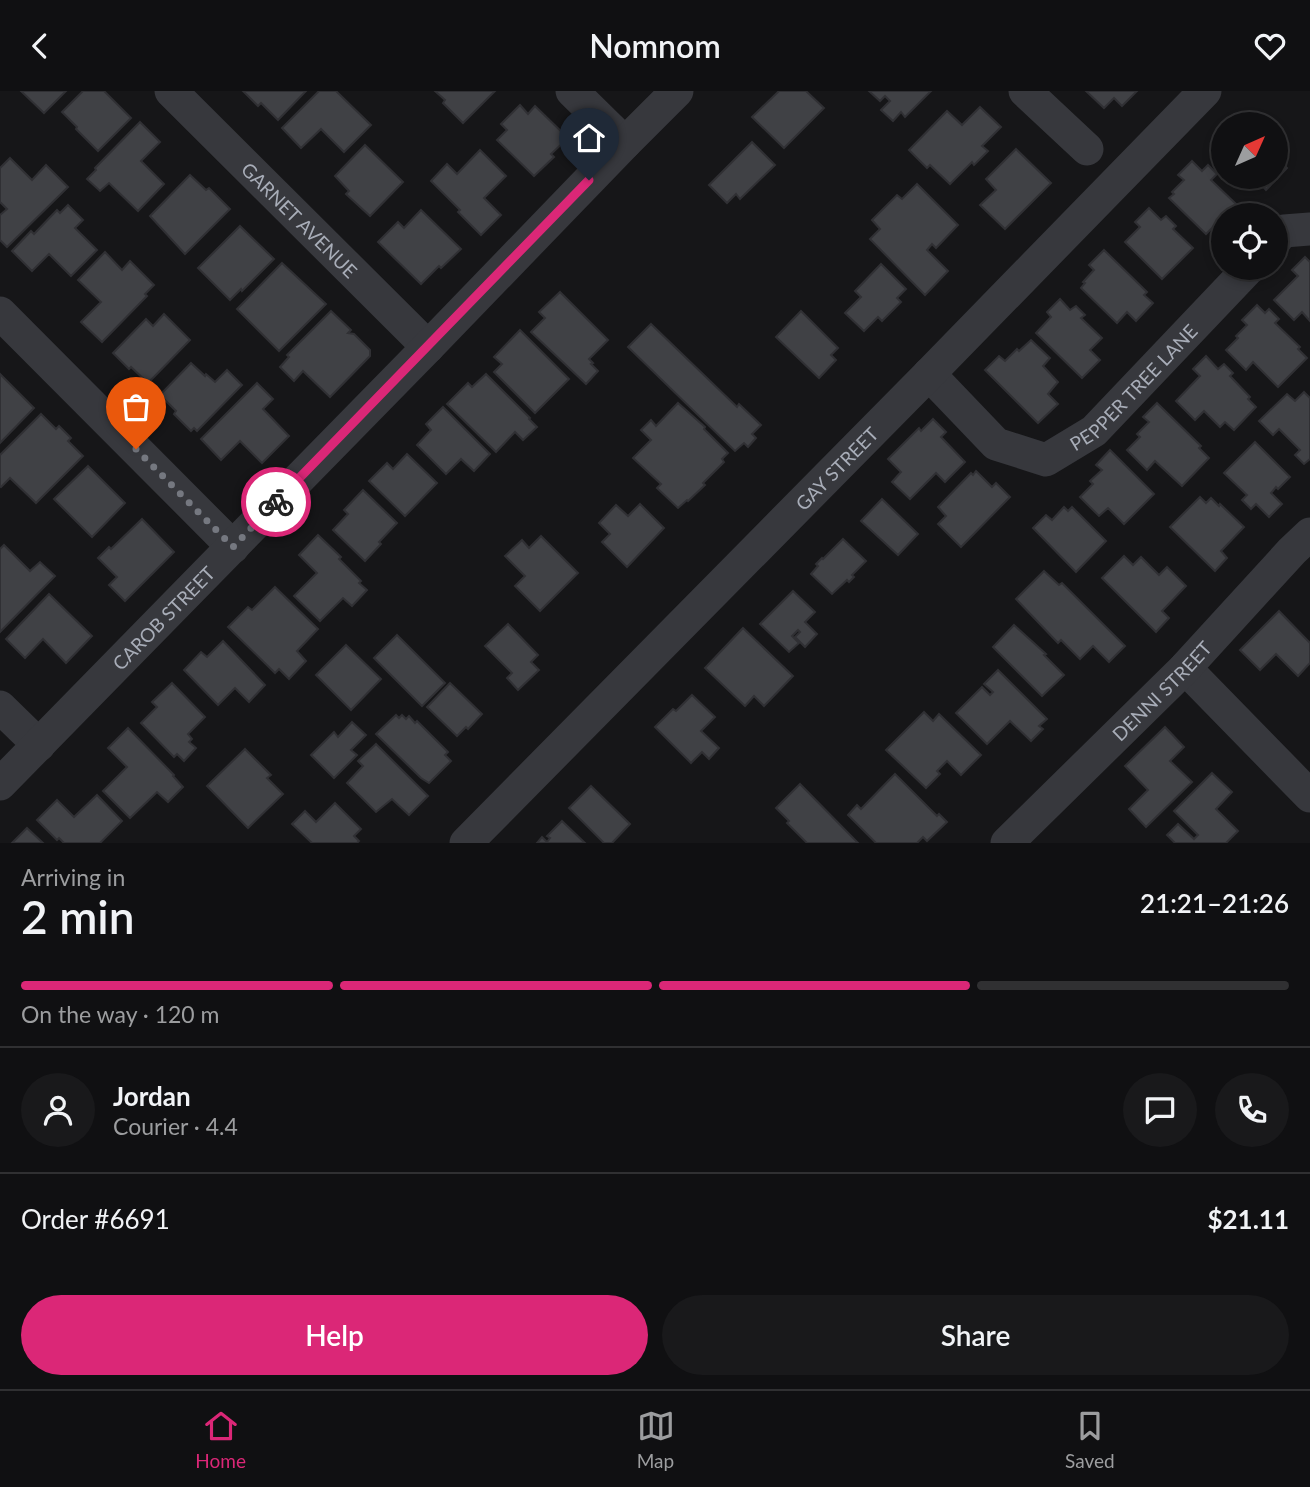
<!DOCTYPE html>
<meta charset="utf-8">
<style>
:root{--surface:#101012;--page:#19191b;--text:#f1f3f6;--muted:#9c9d9f;--line:#303032;--accent:#db2777}
body{margin:0;font-family:Lato,sans-serif;background:var(--page);color:var(--text);height:100vh;display:flex;flex-direction:column;font-size:26px;white-space:nowrap}
*{box-sizing:border-box;margin:0}
p{font-size:23px;color:var(--muted)}
.icon{flex:none;width:38px;height:38px;fill:none;stroke:currentColor;stroke-width:2;stroke-linecap:round;stroke-linejoin:round}
.map{position:relative;height:752px;overflow:hidden}
.sheet{display:flex;flex-direction:column;background:var(--surface);flex:1}
.sheet>*{flex:none}
.needle{width:46px;rotate:45deg}
.tools{position:absolute;left:1211px;top:21px;display:grid;gap:14px}
.tools a{display:grid;place-items:center;width:77px;height:77px;border-radius:50%;background:var(--surface);box-shadow:0 4px 10px #0003,0 0 0 2px var(--line);font-size:35px}
.pin{position:absolute;display:grid;place-items:center;width:60px;height:60px;color:#fff;margin:-72px -30px;border-radius:50% 50% 50% 0;rotate:-45deg;box-shadow:0 0 7px #0007}
.pin .icon{rotate:45deg}
.courier{position:absolute;display:grid;place-items:center;width:70px;height:70px;margin:-35px;border:5px solid #db2777;border-radius:50%;background:#fff;color:#222;box-shadow:0 2px 9px #0007}
.head em{font-style:normal;font-weight:600}
.head div{display:flex;flex-direction:column-reverse}
.head{display:flex;align-items:center;justify-content:space-between;height:119px;padding:0 21px}
h1{font-size:46px;font-weight:600;line-height:52px}
.bar{display:grid;grid-template-columns:repeat(4,1fr);gap:10px 7px;align-content:center;height:84px;padding:0 21px}
.bar i{height:9px;border-radius:5px;background:var(--line)}
.bar .current{background:var(--accent)}
.bar p{grid-column:span 4}
.line{display:flex;align-items:center;gap:18px;padding:0 21px;border-top:2px solid var(--line)}
.line div{flex:1}
.round{display:grid;place-items:center;flex:none;width:74px;height:74px;border-radius:37px;background:var(--page)}
.primary-button{display:flex;gap:14px;margin-top:auto;padding:14px 21px}
.primary-button a{flex:1;height:80px;border-radius:42px;background:var(--accent);color:#fff;font-size:28px;font-weight:600;line-height:80px;text-align:center}
.primary-button a+a{background:var(--page);color:var(--text)}
header{display:flex;justify-content:space-between;align-items:center;height:91px;padding:0 21px;background:var(--surface);font-size:32px;font-weight:600}
.tabs{display:flex;justify-content:space-around;align-items:center;height:98px;border-top:2px solid var(--line);background:var(--surface);font-size:19px;color:var(--muted)}
.tabs a{display:grid;justify-items:center;gap:4px}
.tabs .current{color:var(--accent)}
.map>svg:first-child{display:block}
</style>
<header><svg class="icon" aria-label="back" viewBox="0 0 24 24"><path d="M15 5l-7 7 7 7"/></svg>Nomnom<svg class="icon" aria-label="heart" viewBox="0 0 24 24"><path d="M12 20l-8-8c-3-5 5-10 8-4 3-6 11-1 8 4z"/></svg></header>
<div class="map">
<svg width="1310" height="752" viewBox="0 0 1310 752">
<rect width="100%" height="100%" fill="#161618"/>
<!-- building -->
<g fill="#404145" stroke="#303034" stroke-width="2">
<polygon points="21,0 66,0 44,22"/>
<polygon points="83,0 104,0 131,27 98,60 76,38 77,36 62,21"/>
<polygon points="243,0 306,0 278,29 261,12 258,15"/>
<polygon points="319,0 336,0 371,34 344,61 321,38 301,57 282,37"/>
<polygon points="435,0 495,0 463,32 443,12 445,9"/>
<polygon points="779,0 806,0 824,17 784,57 752,26"/>
<polygon points="869,0 931,0 905,26 901,21 893,30 881,19 890,10 885,5 880,10"/>
<polygon points="1086,0 1137,0 1122,15 1114,7 1104,17"/>
<polygon points="520,14 528,23 535,15 568,47 551,63 554,66 534,85 497,49 507,39 501,33"/>
<polygon points="980,16 1001,36 982,55 988,60 974,74 972,71 950,93 930,74 927,77 909,59 947,20 962,34"/>
<polygon points="140,31 160,51 141,70 164,93 138,120 109,92 100,100 87,88 96,79 95,77"/>
<polygon points="752,51 775,74 740,108 736,103 727,112 709,94"/>
<polygon points="365,54 403,91 370,125 346,103 349,100 335,85"/>
<polygon points="1016,58 1051,92 1005,138 980,114 996,99 986,88"/>
<polygon points="480,59 506,85 484,107 501,124 481,144 458,121 460,119 431,90 447,73 457,83"/>
<polygon points="1276,62 1281,67 1279,69 1287,77 1266,99 1258,90 1251,98 1239,86 1276,86"/>
<polygon points="10,67 32,89 46,74 68,96 7,156 0,149 0,124 7,118 0,111 0,77"/>
<polygon points="1192,70 1202,80 1208,74 1217,83 1211,89 1236,113 1206,143 1169,107 1174,103 1172,101 1184,89 1178,84"/>
<polygon points="190,84 206,99 209,97 230,118 185,163 150,125"/>
<polygon points="917,93 958,134 936,157 932,153 927,159 948,180 925,204 870,148 880,138 872,129 897,104 902,108"/>
<polygon points="68,114 83,129 75,137 97,159 71,185 49,163 32,180 12,160 31,140 34,143 57,119 60,122"/>
<polygon points="1149,117 1161,129 1166,125 1176,135 1173,138 1193,157 1162,188 1125,151 1140,136 1135,131"/>
<polygon points="421,119 461,158 441,177 439,175 421,193 378,151 398,131 404,137"/>
<polygon points="240,135 274,168 242,200 241,198 230,209 198,177"/>
<polygon points="1104,159 1147,201 1144,204 1153,212 1136,230 1127,221 1117,232 1081,197 1085,192 1083,191 1094,179 1089,174"/>
<polygon points="105,161 122,179 130,170 154,194 145,203 147,205 102,251 81,231 101,211 78,189"/>
<polygon points="1305,166 1310,171 1310,230 1302,221 1294,229 1274,209 1298,185 1292,179"/>
<polygon points="282,172 326,213 279,260 237,218"/>
<polygon points="881,173 906,198 897,207 901,211 882,230 878,226 864,240 845,222 861,206 855,200"/>
<polygon points="560,201 608,249 589,268 593,272 591,273 598,280 586,293 531,241 545,227 539,221"/>
<polygon points="1060,208 1070,219 1076,215 1085,224 1081,227 1102,247 1090,259 1100,269 1082,287 1036,242 1051,226 1047,221"/>
<polygon points="1257,214 1265,222 1269,218 1279,228 1275,232 1300,256 1298,258 1307,267 1278,296 1253,271 1246,279 1226,259 1238,247 1236,245 1247,234 1242,229"/>
<polygon points="331,220 351,239 348,242 354,243 370,259 370,265 330,306 303,280 294,290 280,276 289,266 287,264"/>
<polygon points="801,220 838,257 831,264 836,269 819,287 776,246"/>
<polygon points="164,223 190,249 148,292 131,276 129,278 113,262 146,228 153,235"/>
<polygon points="651,233 737,316 739,313 761,334 752,343 756,347 748,356 744,352 735,360 628,256"/>
<polygon points="520,239 569,288 535,322 494,281 502,273 494,266"/>
<polygon points="1031,249 1050,267 1043,275 1058,291 1048,303 1058,313 1038,332 985,279 999,265 1005,270 1017,258 1019,260"/>
<polygon points="1206,265 1218,278 1224,273 1233,282 1230,285 1250,306 1248,308 1256,316 1234,339 1225,331 1220,336 1204,320 1195,329 1176,310 1200,285 1193,278"/>
<polygon points="191,272 205,285 206,283 215,291 227,279 242,294 197,340 194,337 191,340 174,323 176,320 160,304"/>
<polygon points="0,283 34,317 0,352"/>
<polygon points="486,283 530,327 529,328 537,336 523,349 515,341 496,361 447,313 468,292 472,296"/>
<polygon points="257,292 273,308 263,318 289,345 262,372 240,350 221,369 201,348"/>
<polygon points="1304,301 1310,307 1310,368 1304,373 1295,364 1300,359 1279,338 1273,344 1259,330 1287,303 1295,310"/>
<polygon points="678,312 705,336 704,338 728,362 722,368 724,371 703,392 705,394 688,410 687,409 678,417 657,397 661,393 633,367 651,349 641,339 651,329 656,335"/>
<polygon points="1157,312 1201,355 1199,357 1209,367 1182,395 1155,370 1147,379 1127,359 1140,346 1137,343 1149,331 1143,326"/>
<polygon points="443,316 490,363 474,380 461,368 446,383 417,354 431,339 426,333"/>
<polygon points="41,323 56,338 59,335 71,347 68,350 83,365 36,412 10,387 1,396 0,395 0,364"/>
<polygon points="933,328 946,341 941,346 965,371 945,391 936,382 910,408 892,391 901,381 888,368 919,337 921,340"/>
<polygon points="1255,351 1290,386 1278,398 1276,396 1271,402 1282,413 1269,426 1256,413 1251,418 1242,409 1247,404 1224,382"/>
<polygon points="1110,359 1154,403 1124,433 1108,417 1099,425 1080,406 1093,393 1090,390 1102,379 1096,374"/>
<polygon points="407,363 437,392 405,425 369,390 387,372 393,378"/>
<polygon points="88,375 125,412 92,446 54,408"/>
<polygon points="976,380 992,396 996,392 1010,406 961,456 938,433 946,425 938,416 971,382 973,384"/>
<polygon points="363,399 397,432 379,451 381,453 365,470 333,439 348,423 344,419"/>
<polygon points="1200,406 1206,412 1211,407 1219,415 1220,413 1244,436 1221,460 1227,467 1215,480 1170,436"/>
<polygon points="882,408 918,443 898,464 861,430"/>
<polygon points="640,413 664,437 627,476 602,451 610,443 599,432 616,414 628,425"/>
<polygon points="1064,416 1068,420 1072,416 1106,450 1076,481 1033,437 1046,424 1052,429"/>
<polygon points="142,428 174,461 125,510 109,494 117,486 98,467 109,456 111,458"/>
<polygon points="318,444 341,466 339,468 361,490 359,492 367,499 352,515 343,507 320,530 294,505 317,482 299,464"/>
<polygon points="541,445 578,482 540,520 515,495 525,485 505,465 522,449 529,457"/>
<polygon points="843,448 866,470 852,484 854,486 849,491 847,489 832,503 811,483 818,475 816,473 822,467 823,468"/>
<polygon points="4,454 30,480 40,471 55,485 0,541 0,458"/>
<polygon points="1124,465 1133,474 1141,466 1159,484 1167,476 1186,495 1162,520 1169,527 1156,541 1102,487"/>
<polygon points="1044,480 1059,494 1062,492 1125,555 1109,571 1093,555 1080,568 1061,549 1058,552 1016,508"/>
<polygon points="275,496 318,538 297,560 306,570 289,588 279,578 275,582 228,536 248,516 252,519"/>
<polygon points="793,500 815,521 805,531 817,543 805,556 795,546 800,541 798,539 792,545 799,552 789,561 760,533"/>
<polygon points="49,503 92,545 66,572 43,548 25,567 6,548"/>
<polygon points="1279,520 1310,552 1310,572 1298,585 1276,563 1260,579 1240,559"/>
<polygon points="508,533 538,564 531,571 539,579 518,599 507,587 512,582 485,555"/>
<polygon points="1014,534 1046,563 1044,564 1064,584 1042,605 993,556"/>
<polygon points="743,537 793,585 764,615 754,605 745,615 705,577"/>
<polygon points="397,544 445,592 422,615 374,567"/>
<polygon points="223,550 265,594 249,611 235,597 218,614 184,579 201,561 207,566"/>
<polygon points="346,554 381,588 351,619 316,584"/>
<polygon points="998,579 1047,628 1039,635 1043,638 1031,650 1010,630 987,653 956,622 982,596 990,604 993,601 984,593"/>
<polygon points="172,592 205,626 188,643 192,648 189,651 196,657 184,670 177,663 174,666 141,632 157,616 152,611"/>
<polygon points="450,592 482,623 468,638 466,636 457,645 427,616"/>
<polygon points="692,604 715,626 701,640 719,657 709,668 702,661 691,672 655,636 673,618 676,620"/>
<polygon points="924,621 933,630 939,623 981,664 961,684 947,670 937,680 940,683 926,697 886,659"/>
<polygon points="396,624 399,627 402,624 406,628 409,625 415,632 417,630 448,661 445,664 451,670 429,692 421,687 376,643"/>
<polygon points="352,631 366,644 351,659 357,664 334,687 311,664 334,641 338,646"/>
<polygon points="1165,636 1184,656 1170,670 1192,691 1146,736 1129,718 1148,699 1125,675"/>
<polygon points="128,637 174,684 173,685 183,696 168,711 157,701 130,727 103,700 127,676 108,657"/>
<polygon points="376,653 428,705 409,724 392,708 376,721 347,692 363,675 358,670"/>
<polygon points="245,658 271,684 267,687 283,703 248,737 207,695"/>
<polygon points="1212,682 1232,701 1216,718 1238,740 1226,752 1175,752 1167,744 1178,733 1194,748 1198,744 1174,720"/>
<polygon points="895,683 937,725 939,723 947,731 927,750 923,746 917,752 876,752 848,724 857,714 861,718"/>
<polygon points="800,693 858,752 807,752 787,732 789,730 776,717"/>
<polygon points="591,695 630,733 612,752 604,752 569,717"/>
<polygon points="97,704 122,730 100,752 64,752 59,747 57,749 37,729 57,709 74,726"/>
<polygon points="335,712 361,738 354,745 359,750 357,752 312,752 292,733 305,720 316,731"/>
<polygon points="562,730 585,752 537,752 542,746 547,751 550,747 547,745"/>
<polygon points="27,737 43,752 12,752"/>
</g>
<g fill="none" stroke-linecap="round" stroke-linejoin="round">
<!-- minor -->
<g stroke="#37383d" stroke-width="33">
<path id="s1" d="M171 0 428 256"/>
<polyline points="572,0 625,52"/>
<polyline points="1025,0 1087,58"/>
<polyline points="1276,148 1284,140 1310,138"/>
<polyline points="0,222 233,456"/>
<path id="s2" d="M929 283 996 353 1046 369 1094 340 1249 177"/>
<polyline points="1185,577 1310,705"/>
<polyline points="0,616 39,654"/>
<path id="s3" d="M0 693 428 256 625 52 677 0"/>
<path id="s4" d="M466 752 929 283 1205 0"/>
<path id="s5" d="M1007 752 1185 577 1292 460 1310 443"/>
</g>
</g>
<g fill="none" stroke-linecap="round" stroke-linejoin="round">
<!-- done -->
<polyline stroke="#757880" stroke-width="7" stroke-dasharray="0 12.6" points="136,358 233,456 276,411"/>
<!-- route -->
<polyline stroke="#db2777" stroke-width="9" points="276,411 589,89"/>
</g>
<g text-anchor="middle" dominant-baseline="central" stroke-width="6" stroke-linejoin="round" paint-order="stroke">
<!-- street labels -->
<g font-size="19" fill="#a8adb8" stroke="#111113">
<text stroke="none"><textPath href="#s1" startOffset="182">GARNET AVENUE</textPath></text>
<text stroke="none"><textPath href="#s2" startOffset="264">PEPPER TREE LANE</textPath></text>
<text stroke="none"><textPath href="#s4" startOffset="527">GAY STREET</textPath></text>
<text stroke="none"><textPath href="#s3" startOffset="233">CAROB STREET</textPath></text>
<text stroke="none"><textPath href="#s5" startOffset="217">DENNI STREET</textPath></text>
</g>
</g>
</svg>
<div class="tools">
<a><svg class="needle" viewBox="-14 -14 28 28"><path d="M0-13l5 13h-10z" fill="#e53935"/><path d="M0 13l5-13h-10z" fill="#9c9d9f"/></svg></a>
<a><svg class="icon" aria-label="locate" viewBox="0 0 24 24"><circle cx="12" cy="12" r="6"/><path d="M12 2v4M12 18v4M2 12h4M18 12h4"/></svg></a>
</div>
<div class="pin" style="left:136px;top:358px;background:#ea580c"><svg class="icon" aria-label="bag" viewBox="0 0 24 24"><path d="M5 8h14l-1 12H6zM9 8a3 3 0 0 1 6 0"/></svg></div>
<div class="pin" style="left:589px;top:89px;background:#1f2937"><svg class="icon" aria-label="home" viewBox="0 0 24 24"><path d="M3 11l9-7 9 7M6 9v11h12V9"/></svg></div>
<div class="courier" style="left:276px;top:411px"><svg class="icon" aria-label="bike" viewBox="0 0 24 24"><circle cx="6" cy="16" r="4"/><circle cx="18" cy="16" r="4"/><path d="M6 16l4-8h5l3 8M10 8l3 8H6M13 5h3"/></svg></div>
</div>
<section class="sheet">
<div class="head"><div><h1>2 min</h1><p>Arriving in</p></div><em>21:21–21:26</em></div>
<div class="bar"><i class="current"></i><i class="current"></i><i class="current"></i><i></i><p>On the way · 120 m</p></div>
<div class="line" style="height:126px"><a class="round"><svg class="icon" aria-label="person" viewBox="0 0 24 24"><circle cx="12" cy="8" r="4"/><path d="M4 21q1-7 8-7t8 7"/></svg></a><div><b>Jordan</b><p>Courier · 4.4</p></div><a class="round"><svg class="icon" aria-label="chat" viewBox="0 0 24 24"><path d="M4 5h16v11H9l-5 4z"/></svg></a><a class="round"><svg class="icon" aria-label="phone" viewBox="0 0 24 24"><path d="M5 4h4l2 5-3 2q2 4 5 5l2-3 5 2v4C11 20 4 13 5 4z"/></svg></a></div>
<div class="line" style="height:91px"><div>Order #6691</div><b>$21.11</b></div>
<div class="primary-button"><a>Help</a><a>Share</a></div>
</section>
<nav class="tabs">
<a class="current"><svg class="icon" aria-label="home" viewBox="0 0 24 24"><path d="M3 11l9-7 9 7M6 9v11h12V9"/></svg>Home</a>
<a><svg class="icon" aria-label="map" viewBox="0 0 24 24"><path d="M3 6l6-2 6 2 6-2v14l-6 2-6-2-6 2zM9 4v14M15 6v14"/></svg>Map</a>
<a><svg class="icon" aria-label="saved" viewBox="0 0 24 24"><path d="M7 4h10v16l-5-4-5 4z"/></svg>Saved</a>
</nav>
